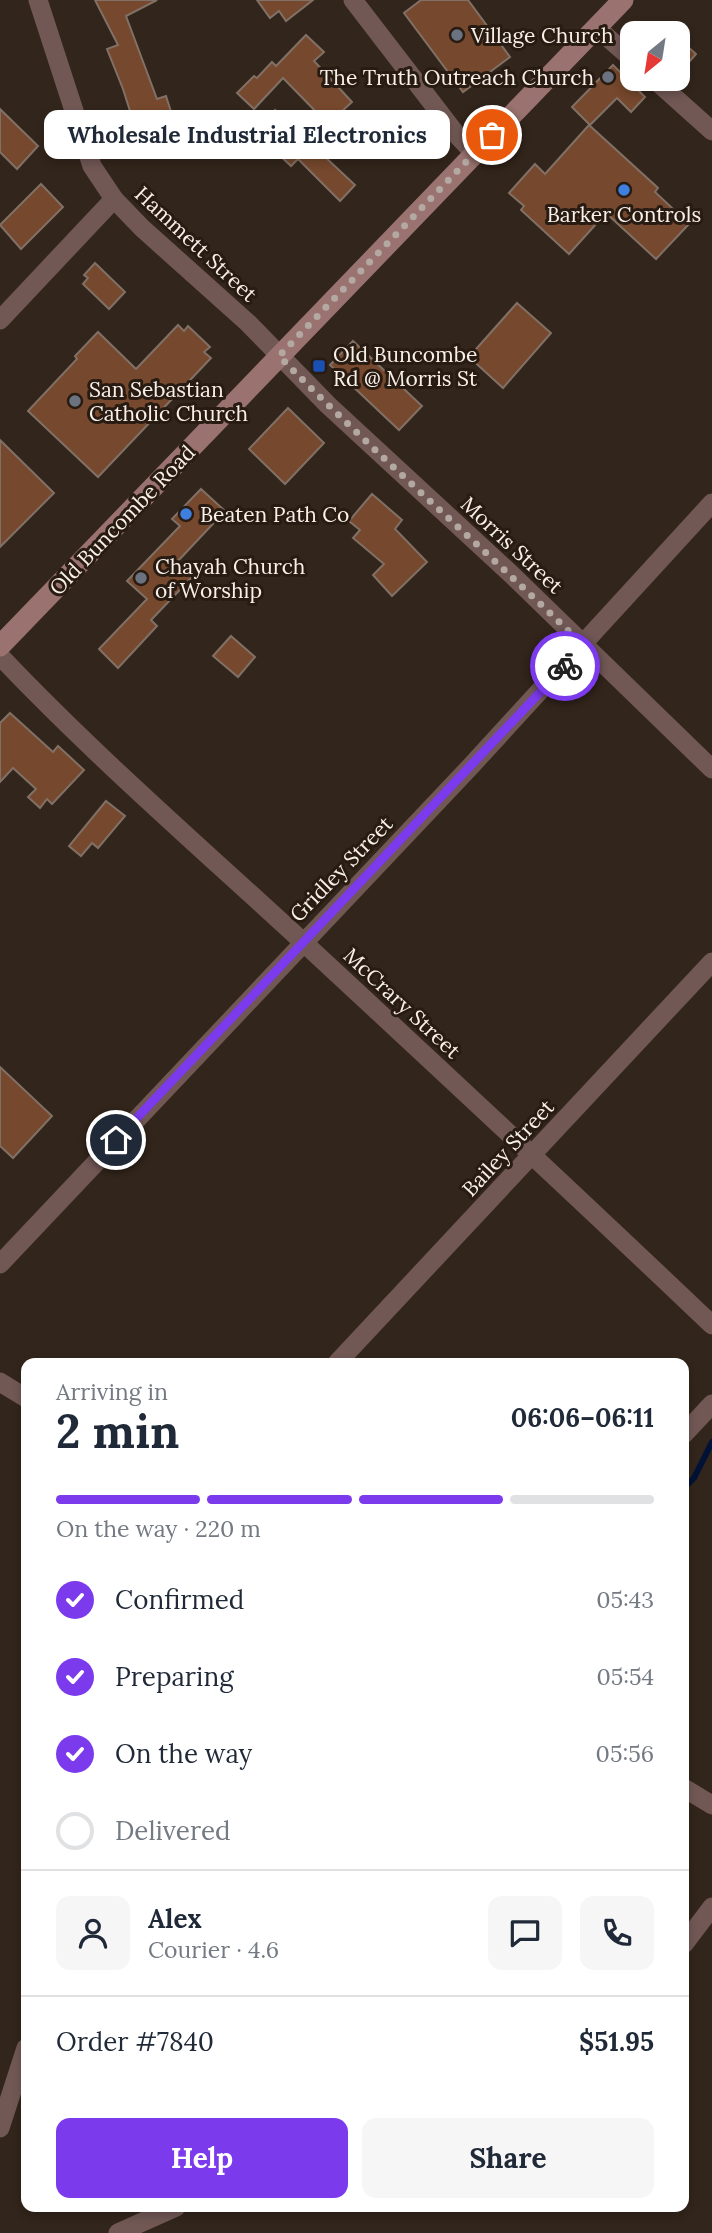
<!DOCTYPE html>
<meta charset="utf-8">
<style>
:root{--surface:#fff;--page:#f6f6f7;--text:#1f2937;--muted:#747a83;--line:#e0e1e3;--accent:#7c3aed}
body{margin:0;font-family:Lora,serif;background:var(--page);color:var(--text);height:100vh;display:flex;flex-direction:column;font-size:26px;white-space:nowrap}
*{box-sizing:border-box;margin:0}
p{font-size:23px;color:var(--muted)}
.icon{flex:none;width:38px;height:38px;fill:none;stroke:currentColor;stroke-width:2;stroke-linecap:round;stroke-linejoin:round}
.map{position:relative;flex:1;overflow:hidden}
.drawer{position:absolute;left:21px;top:1358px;width:668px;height:854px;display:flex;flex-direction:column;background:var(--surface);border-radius:14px;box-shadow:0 4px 10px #0003}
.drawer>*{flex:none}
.needle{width:46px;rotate:210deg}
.tools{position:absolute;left:620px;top:21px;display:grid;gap:14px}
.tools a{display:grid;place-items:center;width:70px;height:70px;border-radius:14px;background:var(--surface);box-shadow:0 4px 10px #0003;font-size:35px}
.pin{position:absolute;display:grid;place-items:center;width:60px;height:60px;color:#fff;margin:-30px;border:4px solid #fff;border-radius:50%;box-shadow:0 2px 7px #0007}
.courier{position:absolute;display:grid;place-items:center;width:70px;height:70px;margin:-35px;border:5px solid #7c3aed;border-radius:50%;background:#fff;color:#222;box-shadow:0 2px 9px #0007}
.bubble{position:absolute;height:49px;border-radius:14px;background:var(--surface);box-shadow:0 4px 10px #0003;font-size:23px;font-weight:700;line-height:49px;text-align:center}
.head em{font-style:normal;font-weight:700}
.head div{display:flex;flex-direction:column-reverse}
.head{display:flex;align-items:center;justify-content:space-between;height:119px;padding:0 35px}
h1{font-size:46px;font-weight:700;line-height:52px}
.bar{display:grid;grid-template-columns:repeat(4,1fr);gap:10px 7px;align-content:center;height:84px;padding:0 35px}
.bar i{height:9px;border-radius:5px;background:var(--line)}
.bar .on{background:var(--accent)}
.bar p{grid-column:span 4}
.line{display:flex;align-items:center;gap:18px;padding:0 35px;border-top:2px solid var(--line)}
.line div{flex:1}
.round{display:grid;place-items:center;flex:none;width:74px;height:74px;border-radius:14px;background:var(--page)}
ol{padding:0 35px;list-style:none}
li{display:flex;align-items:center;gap:21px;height:77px}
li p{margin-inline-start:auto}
li .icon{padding:7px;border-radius:50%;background:var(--accent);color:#fff;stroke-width:4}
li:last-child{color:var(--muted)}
li i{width:38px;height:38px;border:4px solid var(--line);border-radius:50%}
.button{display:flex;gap:14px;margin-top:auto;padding:14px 35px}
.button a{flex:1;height:80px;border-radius:14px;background:var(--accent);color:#fff;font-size:28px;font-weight:700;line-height:80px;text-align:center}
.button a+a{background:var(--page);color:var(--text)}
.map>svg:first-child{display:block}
</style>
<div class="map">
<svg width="712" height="2233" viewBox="0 0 712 2233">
<rect width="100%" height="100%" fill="#32251b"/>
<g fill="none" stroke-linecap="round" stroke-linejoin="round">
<!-- stream -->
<polyline stroke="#021236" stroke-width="6" points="684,1488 694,1478 712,1442"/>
</g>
<!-- building -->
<g fill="#76482d" stroke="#817066" stroke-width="2">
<polygon points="95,0 157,0 126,16 157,99 166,96 174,121 137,133 123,89 107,49 118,45"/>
<polygon points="257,0 313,0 286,21 279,11 270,18"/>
<polygon points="421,0 468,0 510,57 463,92 404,13"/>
<polygon points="306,35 324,52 314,61 352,102 328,124 283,78 254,109 237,93 254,76 257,78 272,62 276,66"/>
<polygon points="677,37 696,54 677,76"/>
<polygon points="613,65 645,97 631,112 617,98 590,125 572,107"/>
<polygon points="0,109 38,146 17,169 0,152"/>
<polygon points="275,110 355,185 340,201 298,159 291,166 255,132"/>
<polygon points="589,125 658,188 655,192 689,224 656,259 606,213 569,254 521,210 524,206 509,193 535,164 545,174"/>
<polygon points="41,184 63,207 21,249 0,225"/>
<polygon points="95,263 125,292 109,309 83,284 88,278 84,275"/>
<polygon points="517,303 551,333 503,388 469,357"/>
<polygon points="178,325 184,331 188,326 210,347 204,352 211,358 98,477 28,411 77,359 75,356 98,332 136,369"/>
<polygon points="353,341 422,406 399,430 330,365"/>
<polygon points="288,408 324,443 285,484 249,449"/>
<polygon points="0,440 54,493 0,547"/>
<polygon points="201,489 225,511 178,561 194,575 151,620 157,626 118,668 99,649 147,599 127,581 180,526 172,519"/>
<polygon points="372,494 402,520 395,529 427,562 392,596 373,575 384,564 353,538 360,530 349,521"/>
<polygon points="231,636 255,657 238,677 213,656"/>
<polygon points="10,713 53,752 58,746 84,770 52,804 47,799 40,808 28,797 36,789 13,768 0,782 0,723"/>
<polygon points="106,801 125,816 98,848 92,843 81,856 69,846"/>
<polygon points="0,1067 52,1116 13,1158 0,1146"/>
</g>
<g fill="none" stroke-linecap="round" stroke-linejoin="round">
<!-- street -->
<g stroke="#715855" stroke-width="19">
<polyline points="38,0 92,166 114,199 142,228 248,323 328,405 511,574 712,769"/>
<polyline points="353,0 456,134 474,153"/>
<polyline points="597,28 632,59"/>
<polyline points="654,79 712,131"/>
<polyline points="0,320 114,199"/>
<path d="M0 656C96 757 201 848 303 942 440 1069 577 1196 712 1325"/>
<polyline points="0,1264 470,767 712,503"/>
<polyline points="337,1363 712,962"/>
<polyline points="0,1382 26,1398"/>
<polyline points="684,1434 712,1404"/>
<polyline points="684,1788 712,1805"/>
<polyline points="684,1944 712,1907"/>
<polyline points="0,2128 26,2048"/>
<polyline points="118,2233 176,2207"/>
</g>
<!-- secondary -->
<polyline stroke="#9a726f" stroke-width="21" points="0,646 623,0"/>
</g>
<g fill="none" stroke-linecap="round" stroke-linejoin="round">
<!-- done -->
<path stroke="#b3a9a2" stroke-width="7" stroke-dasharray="0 12.6" d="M492 135 279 356C377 456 483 547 583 645L565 666"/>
<!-- route -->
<polyline stroke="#7c3aed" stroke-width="9" points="116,1140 565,666"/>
</g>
<!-- markers -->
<g fill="#6b7280" stroke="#281b12" stroke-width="2.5">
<circle cx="457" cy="35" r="7"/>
<circle cx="608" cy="77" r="7"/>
<circle cx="75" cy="401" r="7"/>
<circle cx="141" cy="578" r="7"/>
</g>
<g fill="#3f7fe0" stroke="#281b12" stroke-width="2.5">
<circle cx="624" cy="190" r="7"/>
<circle cx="186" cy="514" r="7"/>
</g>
<rect fill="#1a4fb4" stroke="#281b12" stroke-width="2.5" x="312" y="359" width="14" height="14" rx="3.5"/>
<g text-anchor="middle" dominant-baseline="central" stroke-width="6" stroke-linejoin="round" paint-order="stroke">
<!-- poi labels -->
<g font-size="21" fill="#f9f0ea" stroke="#281b12" text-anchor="start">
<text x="471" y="35">Village Church</text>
<text x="594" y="77" text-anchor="end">The Truth Outreach Church</text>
<text x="624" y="214" text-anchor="middle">Barker Controls</text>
<text x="333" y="354">Old Buncombe<tspan x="333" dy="24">Rd @ Morris St</tspan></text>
<text x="89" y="389">San Sebastian<tspan x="89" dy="24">Catholic Church</tspan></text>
<text x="200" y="514">Beaten Path Co</text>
<text x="155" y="566">Chayah Church<tspan x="155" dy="24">of Worship</tspan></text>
</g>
<!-- street labels -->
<g font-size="21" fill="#f9f0ea" stroke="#281b12">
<text transform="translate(196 244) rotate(43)">Hammett Street</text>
<text transform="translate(122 520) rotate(-46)">Old Buncombe Road</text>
<text transform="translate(512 545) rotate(43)">Morris Street</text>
<text transform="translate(341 869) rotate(-46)">Gridley Street</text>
<text transform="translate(402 1003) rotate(43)">McCrary Street</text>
<text transform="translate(508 1148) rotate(-47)">Bailey Street</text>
</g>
</g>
</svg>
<div class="tools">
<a><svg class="needle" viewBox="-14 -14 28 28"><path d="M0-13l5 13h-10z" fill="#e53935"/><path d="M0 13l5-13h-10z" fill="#747a83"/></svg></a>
</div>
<div class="pin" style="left:492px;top:135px;background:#ea580c"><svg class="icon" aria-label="bag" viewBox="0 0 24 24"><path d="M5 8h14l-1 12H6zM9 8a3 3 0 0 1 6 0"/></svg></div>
<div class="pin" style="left:116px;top:1140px;background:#1f2937"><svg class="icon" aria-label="home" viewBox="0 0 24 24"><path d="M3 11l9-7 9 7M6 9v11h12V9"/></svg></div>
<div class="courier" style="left:565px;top:666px"><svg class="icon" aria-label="bike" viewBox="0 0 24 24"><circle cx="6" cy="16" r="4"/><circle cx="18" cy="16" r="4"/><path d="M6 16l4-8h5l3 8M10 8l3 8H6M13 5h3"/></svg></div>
<div class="bubble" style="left:44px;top:110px;width:406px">Wholesale Industrial Electronics</div>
<section class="drawer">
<div class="head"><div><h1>2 min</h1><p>Arriving in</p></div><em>06:06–06:11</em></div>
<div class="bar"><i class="on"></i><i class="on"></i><i class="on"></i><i></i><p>On the way · 220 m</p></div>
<ol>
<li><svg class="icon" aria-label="check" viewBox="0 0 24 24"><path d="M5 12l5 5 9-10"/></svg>Confirmed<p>05:43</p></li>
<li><svg class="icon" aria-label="check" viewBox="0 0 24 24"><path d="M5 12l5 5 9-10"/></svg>Preparing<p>05:54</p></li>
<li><svg class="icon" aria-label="check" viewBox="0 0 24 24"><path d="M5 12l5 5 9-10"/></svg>On the way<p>05:56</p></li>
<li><i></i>Delivered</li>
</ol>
<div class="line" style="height:126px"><a class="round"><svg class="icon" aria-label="person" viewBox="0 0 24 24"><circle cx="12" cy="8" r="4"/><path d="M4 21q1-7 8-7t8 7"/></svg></a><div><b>Alex</b><p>Courier · 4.6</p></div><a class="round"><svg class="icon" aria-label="chat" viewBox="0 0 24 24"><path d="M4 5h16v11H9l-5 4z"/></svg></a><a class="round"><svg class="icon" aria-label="phone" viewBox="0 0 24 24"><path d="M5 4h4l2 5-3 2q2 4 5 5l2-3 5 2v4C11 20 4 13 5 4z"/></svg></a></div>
<div class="line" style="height:91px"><div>Order #7840</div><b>$51.95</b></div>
<div class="button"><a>Help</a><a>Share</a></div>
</section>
</div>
